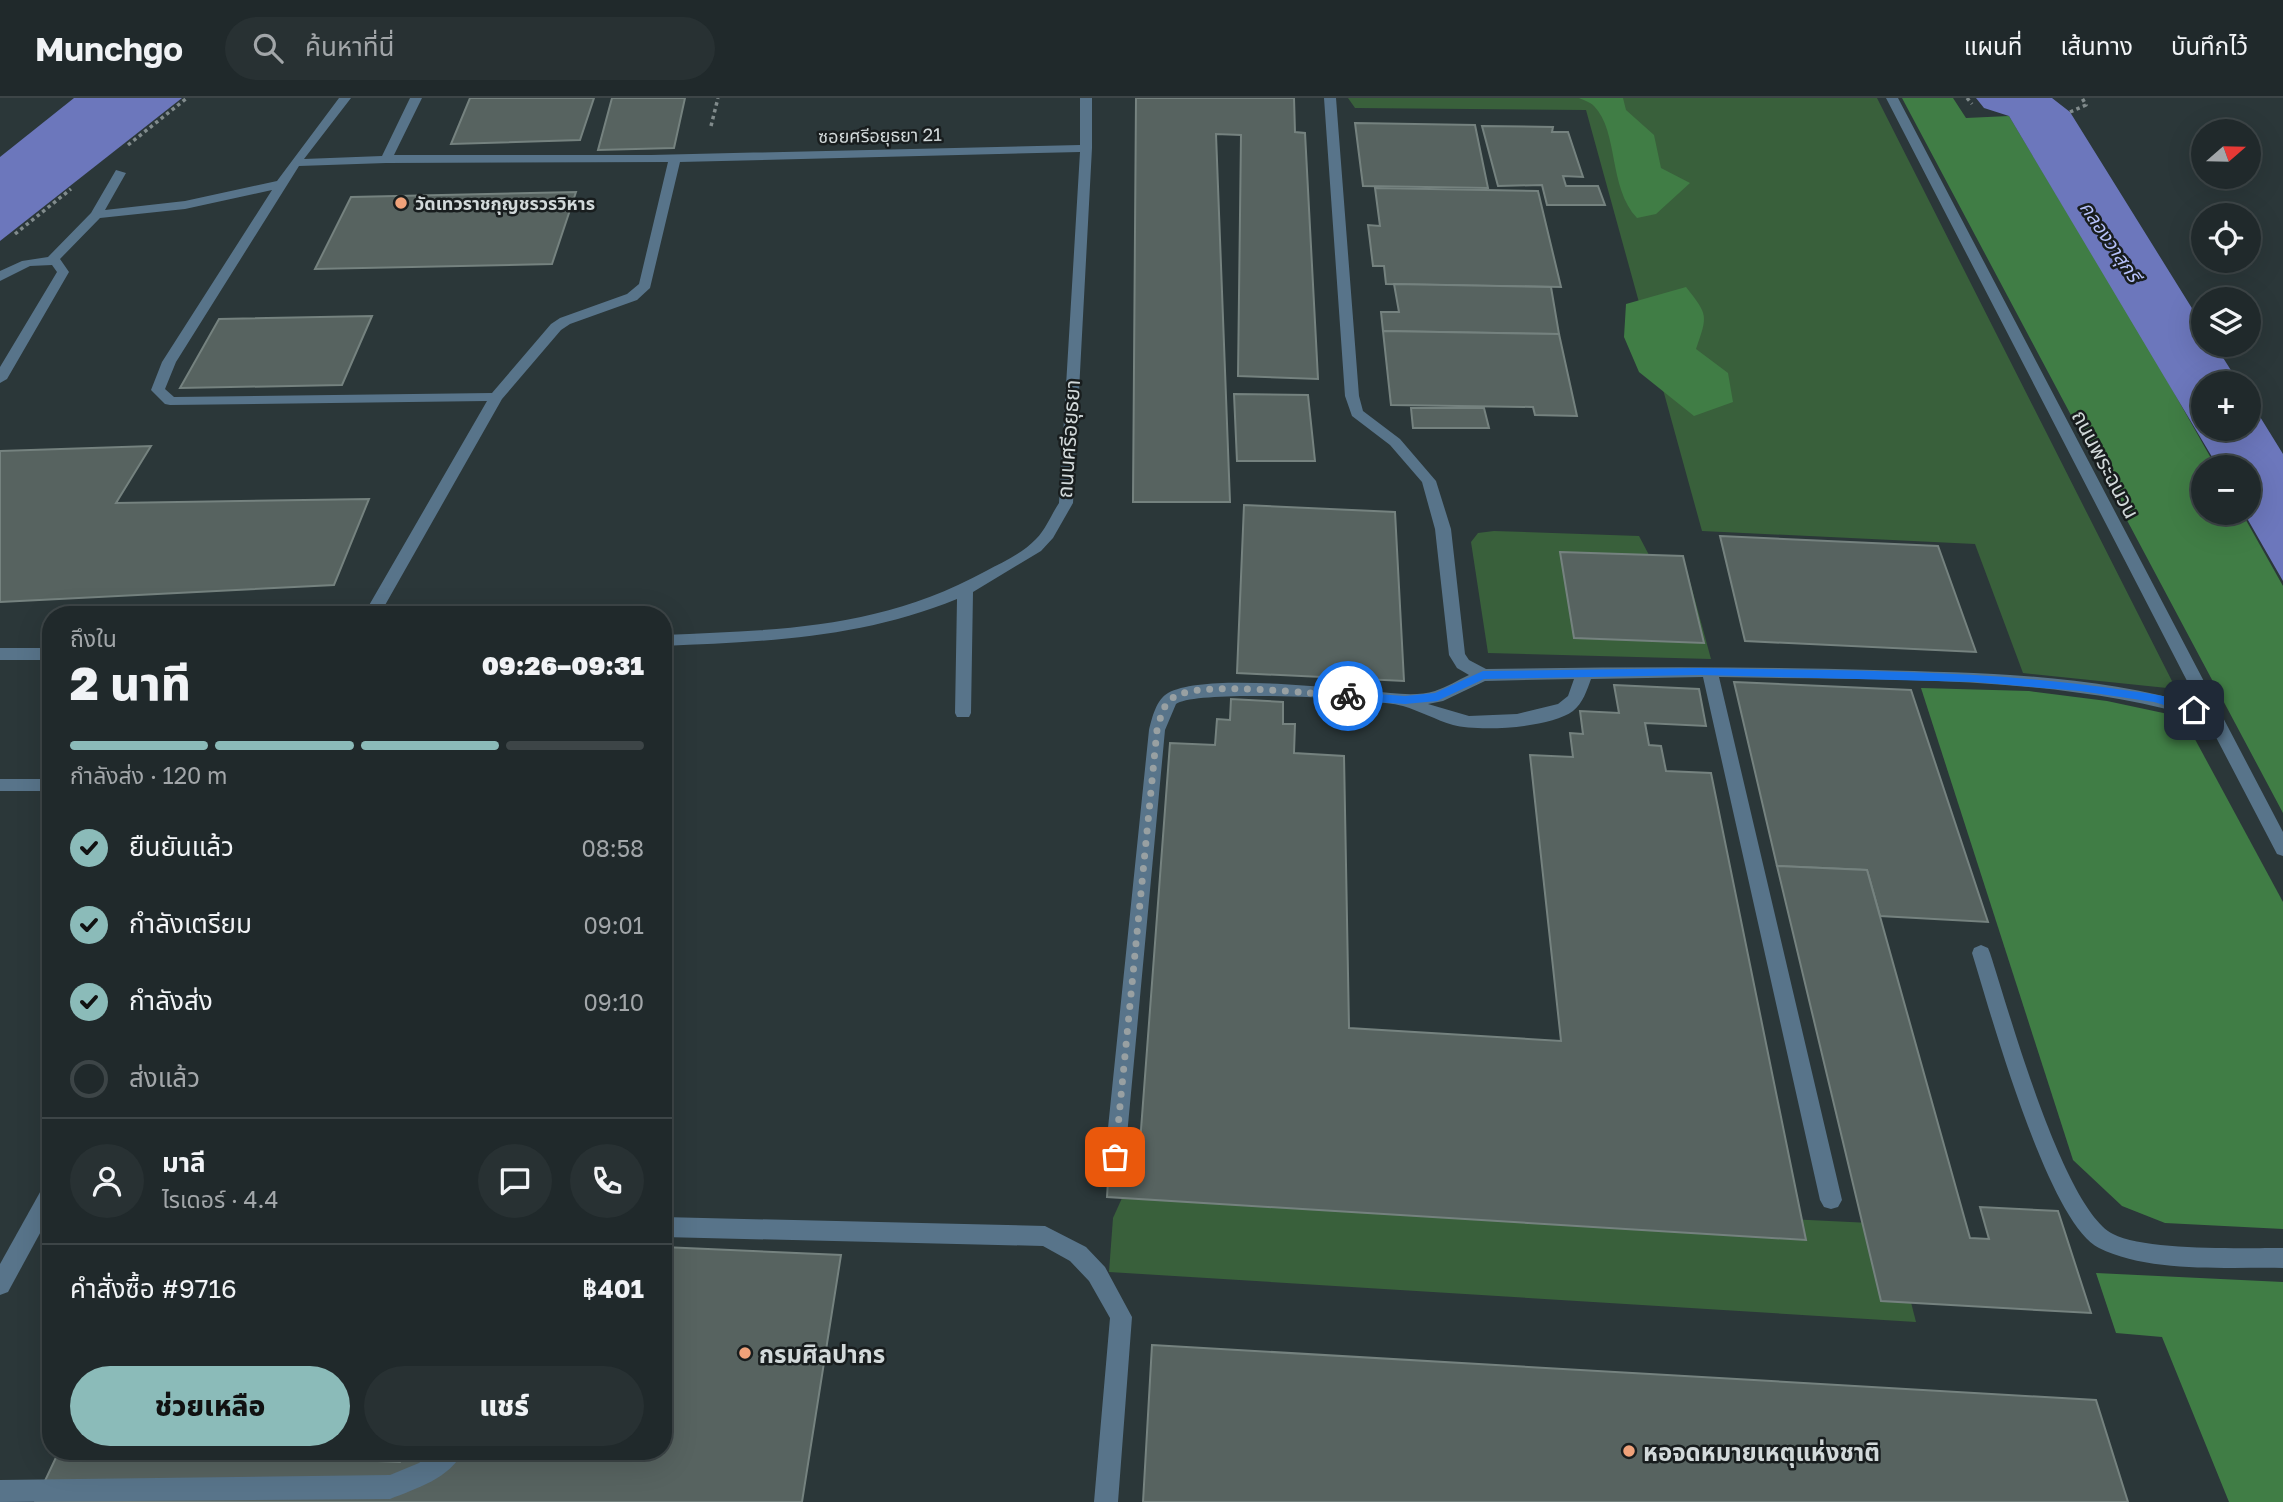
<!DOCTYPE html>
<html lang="th">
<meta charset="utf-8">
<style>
:root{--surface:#20292b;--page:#283133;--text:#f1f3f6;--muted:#a2a6a9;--line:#3d4547;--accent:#8bbbb9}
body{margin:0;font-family:"Golos Text","Noto Sans Thai",sans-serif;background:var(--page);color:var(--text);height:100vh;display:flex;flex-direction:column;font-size:26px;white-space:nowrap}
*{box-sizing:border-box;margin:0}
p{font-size:23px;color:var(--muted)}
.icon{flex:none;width:38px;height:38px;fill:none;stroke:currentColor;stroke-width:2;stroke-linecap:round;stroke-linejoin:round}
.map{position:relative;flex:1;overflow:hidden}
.side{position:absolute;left:42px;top:508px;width:630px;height:854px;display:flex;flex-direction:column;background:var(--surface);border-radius:28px;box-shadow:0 7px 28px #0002,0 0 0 2px var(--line)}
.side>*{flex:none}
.needle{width:46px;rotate:70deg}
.fabs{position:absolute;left:2191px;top:21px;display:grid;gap:14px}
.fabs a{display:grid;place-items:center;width:70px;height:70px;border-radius:50%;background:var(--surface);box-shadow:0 7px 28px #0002,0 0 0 2px var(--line);font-size:35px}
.pin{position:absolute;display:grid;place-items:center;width:60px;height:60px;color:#fff;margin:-30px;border-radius:14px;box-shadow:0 4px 10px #0006}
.courier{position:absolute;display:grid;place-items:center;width:70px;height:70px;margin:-35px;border:5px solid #1a73e8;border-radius:50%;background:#fff;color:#222;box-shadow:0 2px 9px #0007}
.summary em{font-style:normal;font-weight:800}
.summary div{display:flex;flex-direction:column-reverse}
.summary{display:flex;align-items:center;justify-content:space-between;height:119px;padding:0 28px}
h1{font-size:46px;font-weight:800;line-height:52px}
.bar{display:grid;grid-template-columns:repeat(4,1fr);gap:10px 7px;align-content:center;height:84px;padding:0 28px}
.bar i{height:9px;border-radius:5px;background:var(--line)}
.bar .on{background:var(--accent)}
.bar p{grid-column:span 4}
.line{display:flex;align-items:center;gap:18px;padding:0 28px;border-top:2px solid var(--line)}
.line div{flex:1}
.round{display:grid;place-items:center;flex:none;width:74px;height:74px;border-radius:37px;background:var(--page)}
ol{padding:0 28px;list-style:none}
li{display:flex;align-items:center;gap:21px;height:77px}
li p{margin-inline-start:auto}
li .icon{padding:7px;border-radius:50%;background:var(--accent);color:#111;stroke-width:4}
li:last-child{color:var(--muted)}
li i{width:38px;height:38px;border:4px solid var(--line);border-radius:50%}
.action{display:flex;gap:14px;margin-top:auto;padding:14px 28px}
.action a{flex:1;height:80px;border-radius:42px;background:var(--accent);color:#111;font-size:28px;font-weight:800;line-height:80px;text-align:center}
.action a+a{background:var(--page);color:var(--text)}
header{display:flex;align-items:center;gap:42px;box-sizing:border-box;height:98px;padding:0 35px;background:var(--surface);border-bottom:2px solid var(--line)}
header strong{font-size:33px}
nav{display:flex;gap:38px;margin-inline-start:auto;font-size:24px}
.search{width:490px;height:63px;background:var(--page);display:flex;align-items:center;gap:18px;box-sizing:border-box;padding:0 24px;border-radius:38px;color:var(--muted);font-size:26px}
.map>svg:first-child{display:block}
</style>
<header>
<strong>Munchgo</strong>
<div class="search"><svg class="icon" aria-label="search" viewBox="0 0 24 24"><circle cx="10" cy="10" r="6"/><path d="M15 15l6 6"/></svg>ค้นหาที่นี่</div>
<nav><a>แผนที่</a><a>เส้นทาง</a><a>บันทึกไว้</a></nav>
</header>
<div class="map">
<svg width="2283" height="1404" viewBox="0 0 2283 1404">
<rect width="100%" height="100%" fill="#2b3739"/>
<!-- green -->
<g fill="#39603b">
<polygon points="1348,0 1877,0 2174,587 2167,590 2023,575 1975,446 1702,433 1586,12 1355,10"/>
<polygon points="1494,433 1639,438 1649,457 1683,458 1711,561 1488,555 1471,444 1478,435"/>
<polygon points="1127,1089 1891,1126 1916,1224 1109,1174 1113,1120"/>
</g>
<!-- forest -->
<g fill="#407d45">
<path d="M1579 0H1623L1626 12 1654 37 1661 70 1690 85 1656 116 1637 120C1608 89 1619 34 1594 8 1590 4 1583 2 1579 0Z"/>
<polygon points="1902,0 1953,0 1966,20 2009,18 2151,254 2216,369 2203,369 2203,415 2242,415 2283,488 2283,715"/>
<path d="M1686 189C1708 217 1708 217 1696 251L1728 275 1733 304 1694 318 1639 274 1624 239 1626 206Z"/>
<polygon points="1921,590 2029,593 2107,603 2168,616 2190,632 2283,804 2283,1131 2165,1125 2122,1108 2073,1062"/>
<polygon points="2096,1175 2283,1184 2283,1404 2229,1404 2162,1239 2116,1235"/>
</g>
<!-- water -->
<g fill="#6c77bc">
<polygon points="74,0 182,0 0,143 0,59"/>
<polygon points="1976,0 2052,0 2070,14 2203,228 2203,247 2215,247 2239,285 2203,285 2203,331 2249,331 2249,301 2283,356 2283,483 2244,415 2249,415 2249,369 2218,369 2009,18 1984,10"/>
</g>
<!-- building -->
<g fill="#576360" stroke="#75827f" stroke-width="2">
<polygon points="470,0 594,0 580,42 451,46"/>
<polygon points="612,0 685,0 674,50 598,52"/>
<polygon points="1136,0 1294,0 1295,34 1305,35 1318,281 1238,278 1241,37 1216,36 1230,404 1133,404"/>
<polygon points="1355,25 1475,27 1488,90 1363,88"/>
<polygon points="1482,28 1553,29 1552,34 1568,34 1583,79 1563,78 1566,88 1598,88 1605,107 1547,107 1542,87 1498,88"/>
<polygon points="1375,90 1538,93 1561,189 1386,186 1384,168 1373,168 1368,127 1380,128"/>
<polygon points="576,94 552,166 315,171 351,99"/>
<polygon points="1394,186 1551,189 1559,236 1383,233 1381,214 1399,214"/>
<polygon points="372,218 342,287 180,290 219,221"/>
<polygon points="1383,233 1559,236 1577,318 1535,317 1533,309 1391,307"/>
<polygon points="1234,296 1308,297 1315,363 1237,363"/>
<polygon points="1411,310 1484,310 1489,330 1413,330"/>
<polygon points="151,348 116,405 369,401 334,487 0,504 0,353"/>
<polygon points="1244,407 1395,414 1404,583 1237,575"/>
<polygon points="1720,438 1938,448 1976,554 1745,543"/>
<polygon points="1560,454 1683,458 1704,545 1574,540"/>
<polygon points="1734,584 1911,592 1988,824 1880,818 1867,772 1777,768"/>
<polygon points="1614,587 1699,591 1706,628 1645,625 1649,647 1661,648 1666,673 1711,675 1806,1142 1107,1099 1108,1083 1137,1085 1170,645 1215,647 1217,621 1230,622 1231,601 1283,604 1283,626 1295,626 1294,655 1344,658 1349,930 1561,943 1530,657 1573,659 1570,635 1583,636 1580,613 1619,615"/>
<polygon points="1777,768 1867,772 1970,1140 1989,1141 1980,1109 2058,1113 2091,1215 1881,1203"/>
<polygon points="663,1149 841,1157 802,1404 35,1404 59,1353 148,1353 400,1364 403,1353 663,1353"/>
<polygon points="1152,1247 2096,1302 2128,1404 1143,1404"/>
</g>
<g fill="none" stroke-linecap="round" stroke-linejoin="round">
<!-- path -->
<g stroke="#818b8c" stroke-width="3.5" stroke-dasharray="3.5 3.5" stroke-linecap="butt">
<polyline points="1967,0 1972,6"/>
<polyline points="2070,14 2086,7 2082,0"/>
<polyline points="711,28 718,0"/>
<polyline points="128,47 187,0"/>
<polyline points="15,136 71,91"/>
</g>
<!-- minor -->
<g fill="#58748a" fill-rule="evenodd">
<path d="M339 0H351L304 61 382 58 410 0H422L394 57H651L1080 47V0H1092V50L1073 405 1053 440 1041 453 973 494 971 615 969 619H957L955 615 957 501C862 540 764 544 663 548V537C780 532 880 531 986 473 1003 464 1023 455 1036 441 1046 431 1051 417 1059 405L1080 54 680 64 650 190 637 202 570 226 561 232 502 301 380 516H364L487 303 170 307 165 306 151 292 162 264 272 92 185 111 100 120 60 161 69 174 7 281 0 285V269L57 174 52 167 30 168 0 183V173L22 163 48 159 91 115 116 72 126 75 105 112 185 103 277 83ZM668 64 639 186 627 196 560 220 551 226 492 295 174 299 165 291 176 264 299 68 386 65Z"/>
<path d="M1324 0H1336L1359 298 1363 313 1400 341 1436 383 1451 431 1465 556 1469 562 1486 571C1615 569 1744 568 1874 572 1983 575 2095 576 2200 608L1886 0H1898L2283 734V758L2277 756 2207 622C2051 575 1881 583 1719 579L1842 1102 1838 1109 1831 1111 1824 1109 1820 1102 1703 579 1591 581C1587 592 1583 605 1573 613 1550 630 1480 634 1453 627 1436 622 1420 613 1403 608 1375 600 1195 591 1176 606L1165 632 1125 1059 1122 1065 1115 1068 1108 1065 1105 1059 1149 632C1152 620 1156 602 1168 595 1205 575 1327 590 1371 593 1391 595 1416 599 1435 593 1447 589 1458 582 1469 577L1457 570 1449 557 1435 431 1422 384 1390 347 1352 318 1345 298ZM1574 581 1568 598 1558 606 1517 616 1469 618 1428 606 1443 603 1485 583Z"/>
<rect x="0" y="550" width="51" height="12"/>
<rect x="0" y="681" width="51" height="12"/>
<path d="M1981 847 1988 850 1990 855C2009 913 2063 1110 2113 1136 2145 1153 2244 1150 2283 1150V1170C2227 1169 2149 1175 2099 1150 2048 1125 1990 913 1972 855L1974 850Z"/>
<polygon points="51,1085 51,1115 8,1194 0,1197 0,1166 44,1087"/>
<polygon points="663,1119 1045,1128 1086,1149 1105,1169 1132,1219 1118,1404 1094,1404 1110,1220 1089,1183 1070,1163 1043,1148 663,1139"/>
<path d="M433 1353H463C451 1380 415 1391 390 1401L0 1404V1382L390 1377 419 1365Z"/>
</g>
</g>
<!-- route -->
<path fill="#1a73e8" d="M1700 570C1841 573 1984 571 2124 592 2143 595 2186 599 2200 612L2194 616 2154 604 2080 593 1974 584 1700 577 1484 581 1437 603 1405 606 1348 602 1343 598 1348 594 1405 598 1435 595 1483 573Z"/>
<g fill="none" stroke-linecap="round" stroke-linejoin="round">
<!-- done -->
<path stroke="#98a0a2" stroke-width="7" stroke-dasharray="0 12.6" d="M1115 1059 1157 632C1161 619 1162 607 1174 599 1200 582 1313 596 1348 598"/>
</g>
<!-- markers -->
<g fill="#f0a27a" stroke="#181d1e" stroke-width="2.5">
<circle cx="401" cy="105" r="7"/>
<circle cx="745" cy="1255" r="7"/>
<circle cx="1629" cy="1353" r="7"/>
</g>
<g text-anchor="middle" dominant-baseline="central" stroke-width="5" stroke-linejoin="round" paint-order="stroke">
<!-- far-street labels -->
<g font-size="18" fill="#d2d9da" stroke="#181d1e">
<text transform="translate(880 37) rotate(-1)">ซอยศรีอยุธยา 21</text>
</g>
<!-- far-poi labels -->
<g font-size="18" font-weight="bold" fill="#d2d9da" stroke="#181d1e" text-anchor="start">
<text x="415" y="105">วัดเทวราชกุญชรวรวิหาร</text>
</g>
<!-- far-water labels -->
<g font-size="19" font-style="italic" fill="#b6c1fa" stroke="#181d1e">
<text transform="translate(2111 143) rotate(56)">คลองวาสุกรี</text>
</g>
<!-- street labels -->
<g font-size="21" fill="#d2d9da" stroke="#181d1e">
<text transform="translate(1068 341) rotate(-86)">ถนนศรีอยุธยา</text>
<text transform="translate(2106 366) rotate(62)">ถนนพระฉนวน</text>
</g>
<!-- near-poi labels -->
<g font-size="24" font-weight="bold" fill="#d2d9da" stroke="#181d1e" text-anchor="start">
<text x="759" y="1255">กรมศิลปากร</text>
<text x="1643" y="1353">หอจดหมายเหตุแห่งชาติ</text>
</g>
</g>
</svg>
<div class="fabs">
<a><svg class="needle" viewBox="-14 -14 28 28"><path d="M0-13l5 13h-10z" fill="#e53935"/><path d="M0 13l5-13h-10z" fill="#a2a6a9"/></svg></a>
<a><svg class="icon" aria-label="locate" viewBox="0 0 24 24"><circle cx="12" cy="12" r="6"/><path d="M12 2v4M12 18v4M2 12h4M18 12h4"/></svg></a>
<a><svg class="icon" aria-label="layers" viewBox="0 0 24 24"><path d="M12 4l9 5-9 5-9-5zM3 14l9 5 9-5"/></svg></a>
<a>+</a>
<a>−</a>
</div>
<div class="pin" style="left:1115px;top:1059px;background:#ea580c"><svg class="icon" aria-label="bag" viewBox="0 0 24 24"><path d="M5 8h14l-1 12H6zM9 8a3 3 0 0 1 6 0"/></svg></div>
<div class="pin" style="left:2194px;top:612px;background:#1f2937"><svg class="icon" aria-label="home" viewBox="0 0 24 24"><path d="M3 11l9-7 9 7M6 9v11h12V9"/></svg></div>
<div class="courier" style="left:1348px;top:598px"><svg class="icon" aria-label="bike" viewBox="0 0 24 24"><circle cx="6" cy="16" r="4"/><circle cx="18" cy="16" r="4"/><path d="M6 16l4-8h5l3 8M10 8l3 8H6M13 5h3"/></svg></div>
<section class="side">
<div class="summary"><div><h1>2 นาที</h1><p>ถึงใน</p></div><em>09:26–09:31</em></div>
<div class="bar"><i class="on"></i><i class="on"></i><i class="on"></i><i></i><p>กำลังส่ง · 120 m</p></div>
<ol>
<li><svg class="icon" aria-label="check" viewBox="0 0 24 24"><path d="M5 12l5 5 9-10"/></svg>ยืนยันแล้ว<p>08:58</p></li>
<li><svg class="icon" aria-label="check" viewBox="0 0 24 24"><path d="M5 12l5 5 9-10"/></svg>กำลังเตรียม<p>09:01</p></li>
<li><svg class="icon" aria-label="check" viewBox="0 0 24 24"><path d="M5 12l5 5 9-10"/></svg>กำลังส่ง<p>09:10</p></li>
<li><i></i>ส่งแล้ว</li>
</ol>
<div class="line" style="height:126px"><a class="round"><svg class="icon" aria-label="person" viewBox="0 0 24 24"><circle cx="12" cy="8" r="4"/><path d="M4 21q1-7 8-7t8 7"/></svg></a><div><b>มาลี</b><p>ไรเดอร์ · 4.4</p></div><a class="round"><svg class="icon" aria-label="chat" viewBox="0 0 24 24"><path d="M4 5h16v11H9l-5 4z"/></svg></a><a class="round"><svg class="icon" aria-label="phone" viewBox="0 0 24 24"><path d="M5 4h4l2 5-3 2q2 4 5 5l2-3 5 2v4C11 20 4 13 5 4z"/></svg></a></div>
<div class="line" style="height:91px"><div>คำสั่งซื้อ #9716</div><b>฿401</b></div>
<div class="action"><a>ช่วยเหลือ</a><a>แชร์</a></div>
</section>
</div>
